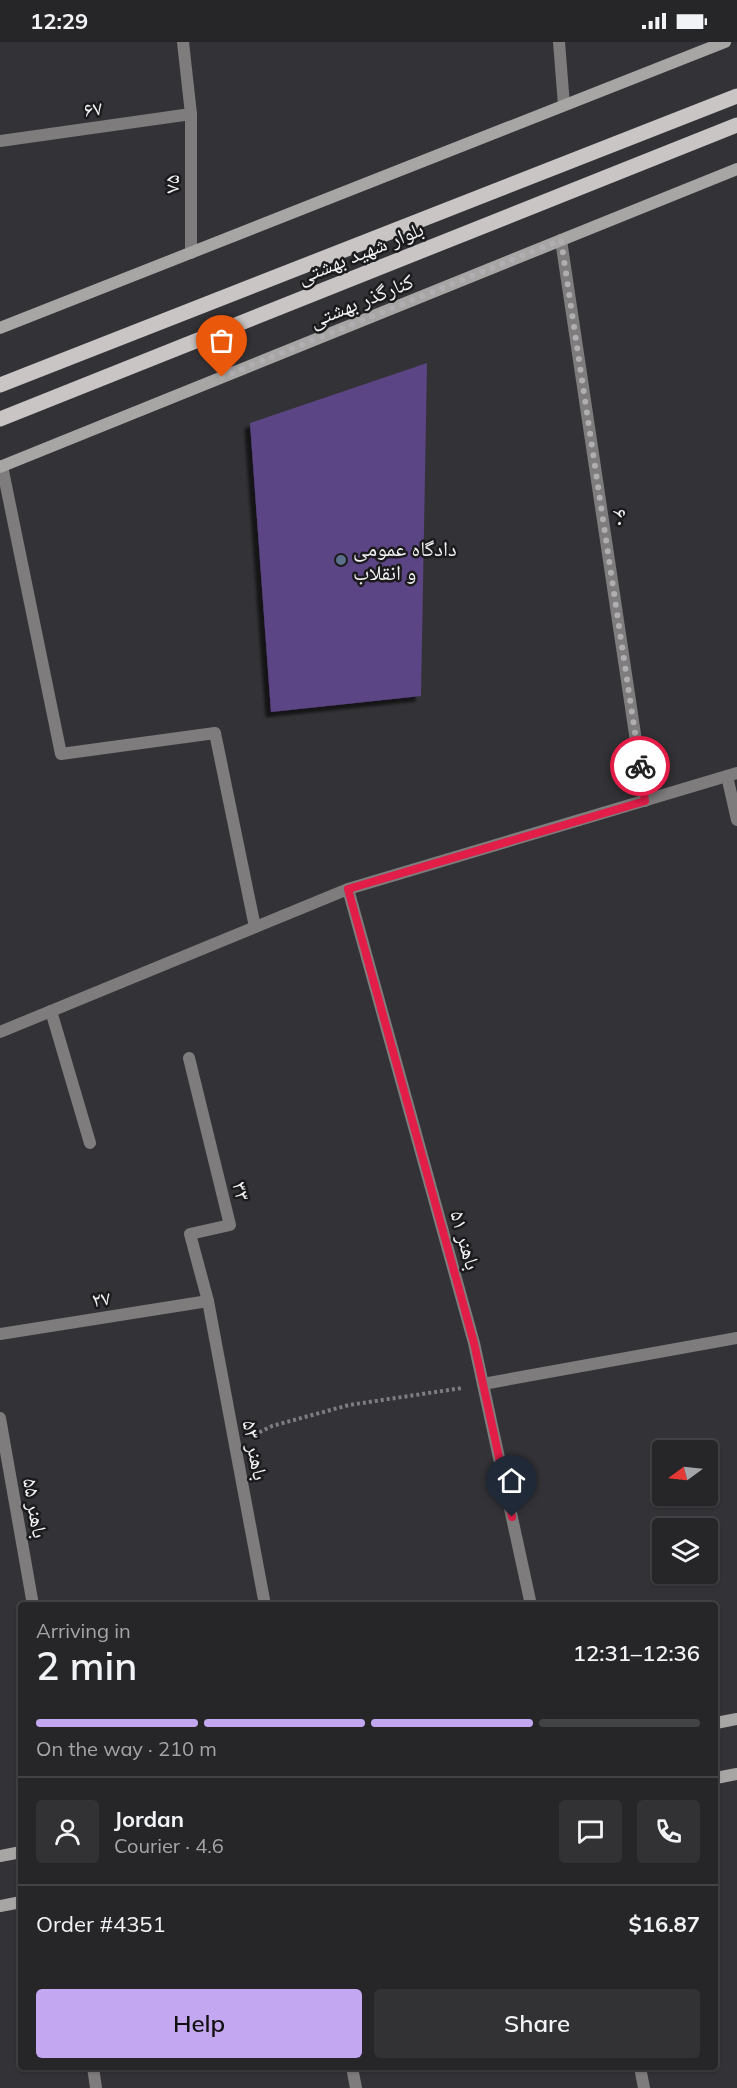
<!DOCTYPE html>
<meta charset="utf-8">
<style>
:root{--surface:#262628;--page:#323234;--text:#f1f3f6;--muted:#a4a5a8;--line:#424345;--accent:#c4a7f1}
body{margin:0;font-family:Mulish,"Noto Naskh Arabic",sans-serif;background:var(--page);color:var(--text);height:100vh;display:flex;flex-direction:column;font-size:22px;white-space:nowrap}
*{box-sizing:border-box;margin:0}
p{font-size:20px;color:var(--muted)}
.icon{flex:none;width:33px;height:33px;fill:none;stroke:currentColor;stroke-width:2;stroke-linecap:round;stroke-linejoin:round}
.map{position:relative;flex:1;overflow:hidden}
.sheet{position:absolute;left:18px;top:1560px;width:700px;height:468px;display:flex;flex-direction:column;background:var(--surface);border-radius:6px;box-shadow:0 2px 4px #0004,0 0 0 2px var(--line)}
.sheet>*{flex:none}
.needle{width:39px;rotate:255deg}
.buttons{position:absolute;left:652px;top:1398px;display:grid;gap:12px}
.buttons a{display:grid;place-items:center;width:66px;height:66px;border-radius:6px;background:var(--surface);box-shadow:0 2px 4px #0004,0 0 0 2px var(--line);font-size:30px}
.pin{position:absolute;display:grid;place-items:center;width:51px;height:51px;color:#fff;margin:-62px -26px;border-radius:50% 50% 50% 0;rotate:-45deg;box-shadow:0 0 6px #0007}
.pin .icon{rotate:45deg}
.courier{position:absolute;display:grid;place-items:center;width:60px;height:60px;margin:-30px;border:4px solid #e11d48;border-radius:50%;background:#fff;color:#222;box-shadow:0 2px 8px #0007}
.summary em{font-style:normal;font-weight:600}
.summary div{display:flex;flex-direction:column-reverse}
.summary{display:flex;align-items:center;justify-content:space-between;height:102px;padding:0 18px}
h1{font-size:39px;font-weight:600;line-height:45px}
.bar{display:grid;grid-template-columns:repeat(4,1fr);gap:9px 6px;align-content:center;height:72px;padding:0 18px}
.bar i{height:8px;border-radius:4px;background:var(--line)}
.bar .selected{background:var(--accent)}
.bar p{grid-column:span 4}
.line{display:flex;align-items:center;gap:15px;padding:0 18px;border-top:2px solid var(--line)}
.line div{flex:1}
.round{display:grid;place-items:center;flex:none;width:63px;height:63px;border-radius:6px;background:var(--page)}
.action{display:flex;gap:12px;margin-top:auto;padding:12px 18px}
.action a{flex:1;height:69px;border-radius:6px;background:var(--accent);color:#111;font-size:24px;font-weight:600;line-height:69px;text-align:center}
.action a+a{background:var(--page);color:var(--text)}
.status{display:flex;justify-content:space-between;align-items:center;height:42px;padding:0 30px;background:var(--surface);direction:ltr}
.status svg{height:16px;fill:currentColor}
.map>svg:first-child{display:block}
</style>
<div class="status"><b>12:29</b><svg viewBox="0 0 49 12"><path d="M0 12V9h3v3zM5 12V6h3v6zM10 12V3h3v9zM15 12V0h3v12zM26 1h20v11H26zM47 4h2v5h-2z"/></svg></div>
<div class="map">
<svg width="737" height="2046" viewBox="0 0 737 2046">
<defs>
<filter id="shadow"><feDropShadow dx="-5.5" dy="5.5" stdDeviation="1.5" flood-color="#0009"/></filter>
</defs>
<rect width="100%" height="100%" fill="#333236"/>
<!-- building -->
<polygon fill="#5b4484" filter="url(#shadow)" points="427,321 421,654 271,670 250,381"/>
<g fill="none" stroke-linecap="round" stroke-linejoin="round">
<!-- path -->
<polyline stroke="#7e7d80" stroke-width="4" stroke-dasharray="3 3" stroke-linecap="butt" points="254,1393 272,1384 349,1363 462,1346"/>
<!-- street -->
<g stroke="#7e7c7c" stroke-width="12">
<polyline points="183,0 191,72 191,211"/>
<polyline points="559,0 564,63"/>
<polyline points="0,99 191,72"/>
<polyline points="561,198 645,759"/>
<polyline points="2,424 61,712 215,691 255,885"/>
<polyline points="727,734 737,778"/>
<polyline points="348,847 474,1301 531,1563"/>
<polyline points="51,969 90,1101"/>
<polyline points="0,990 348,847 737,731"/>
<polyline points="189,1016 230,1183 190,1192 208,1259 265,1563"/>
<polyline points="0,1292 208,1259"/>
<polyline points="483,1342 737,1296"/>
<polyline points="0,1376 33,1563"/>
<polyline points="93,2025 96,2046"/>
<polyline points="352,2025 356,2046"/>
<polyline points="640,2025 644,2046"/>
</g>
<!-- secondary -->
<g stroke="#a8a5a5" stroke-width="12">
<polyline points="0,286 725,0"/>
<polyline points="0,425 737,127"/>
<polyline points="716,1681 737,1677"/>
<polyline points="716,1736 737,1732"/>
<polyline points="0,1814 21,1810"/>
<polyline points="0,1864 21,1860"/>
</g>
<!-- primary -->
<g stroke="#c9c5c4" stroke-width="15">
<polyline points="0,343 737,54"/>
<polyline points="0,377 737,83"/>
</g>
</g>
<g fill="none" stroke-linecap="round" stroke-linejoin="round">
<!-- done -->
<polyline stroke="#afafb2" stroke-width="6" stroke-dasharray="0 10.8" points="222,335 561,198 640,724"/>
<!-- route -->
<polyline stroke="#e11d48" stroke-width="8" points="512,1475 474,1301 348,847 645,759 640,724"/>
</g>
<!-- markers -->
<circle fill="#5c6f8a" stroke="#1b1a1c" stroke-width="2" cx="341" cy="518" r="6"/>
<g text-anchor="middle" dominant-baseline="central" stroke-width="5" stroke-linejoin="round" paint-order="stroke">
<!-- street labels -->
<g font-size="21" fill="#f2f2f4" stroke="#1b1a1c">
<text transform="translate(93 66) rotate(-8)">۶۷</text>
<text transform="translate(171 142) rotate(-90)">۷۵</text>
<text transform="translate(360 210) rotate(-22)">بلوار شهید بهشتی</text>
<text transform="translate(361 258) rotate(-22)">کنارگذر بهشتی</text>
<text transform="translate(622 476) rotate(81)">۶۰</text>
<text transform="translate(242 1149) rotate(76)">۳۳</text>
<text transform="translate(466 1198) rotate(74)">باهنر ۵۱</text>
<text transform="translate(101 1256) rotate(-9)">۲۷</text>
<text transform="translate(256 1408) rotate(79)">باهنر ۵۳</text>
<text transform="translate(36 1466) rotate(80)">باهنر ۵۵</text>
</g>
<!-- poi labels -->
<g font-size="21" fill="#f2f2f4" stroke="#1b1a1c" text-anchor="start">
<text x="353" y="506">دادگاه عمومی<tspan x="353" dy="24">و انقلاب</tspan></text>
</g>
</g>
</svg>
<div class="buttons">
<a><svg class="needle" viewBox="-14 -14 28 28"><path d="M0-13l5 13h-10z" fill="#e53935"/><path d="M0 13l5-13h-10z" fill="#a4a5a8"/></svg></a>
<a><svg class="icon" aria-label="layers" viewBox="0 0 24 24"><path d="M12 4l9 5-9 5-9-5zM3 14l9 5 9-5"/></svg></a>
</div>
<div class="pin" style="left:222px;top:335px;background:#ea580c"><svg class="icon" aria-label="bag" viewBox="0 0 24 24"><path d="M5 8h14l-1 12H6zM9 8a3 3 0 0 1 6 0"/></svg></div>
<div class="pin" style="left:512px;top:1475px;background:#1f2937"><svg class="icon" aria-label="home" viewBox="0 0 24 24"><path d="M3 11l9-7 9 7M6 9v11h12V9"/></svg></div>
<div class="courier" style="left:640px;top:724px"><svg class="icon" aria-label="bike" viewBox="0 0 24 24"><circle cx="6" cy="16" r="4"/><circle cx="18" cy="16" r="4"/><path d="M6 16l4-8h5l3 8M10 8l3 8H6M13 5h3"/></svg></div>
<section class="sheet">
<div class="summary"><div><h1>2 min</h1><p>Arriving in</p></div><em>12:31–12:36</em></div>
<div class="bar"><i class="selected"></i><i class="selected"></i><i class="selected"></i><i></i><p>On the way · 210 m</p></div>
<div class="line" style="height:108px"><a class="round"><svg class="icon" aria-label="person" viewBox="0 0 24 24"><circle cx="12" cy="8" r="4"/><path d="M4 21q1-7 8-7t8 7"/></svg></a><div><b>Jordan</b><p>Courier · 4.6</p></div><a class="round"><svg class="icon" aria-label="chat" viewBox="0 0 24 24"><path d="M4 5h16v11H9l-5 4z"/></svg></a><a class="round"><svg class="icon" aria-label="phone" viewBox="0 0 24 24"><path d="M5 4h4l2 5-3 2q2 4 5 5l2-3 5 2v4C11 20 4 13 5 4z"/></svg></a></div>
<div class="line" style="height:78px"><div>Order #4351</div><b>$16.87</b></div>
<div class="action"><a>Help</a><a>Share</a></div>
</section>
</div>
